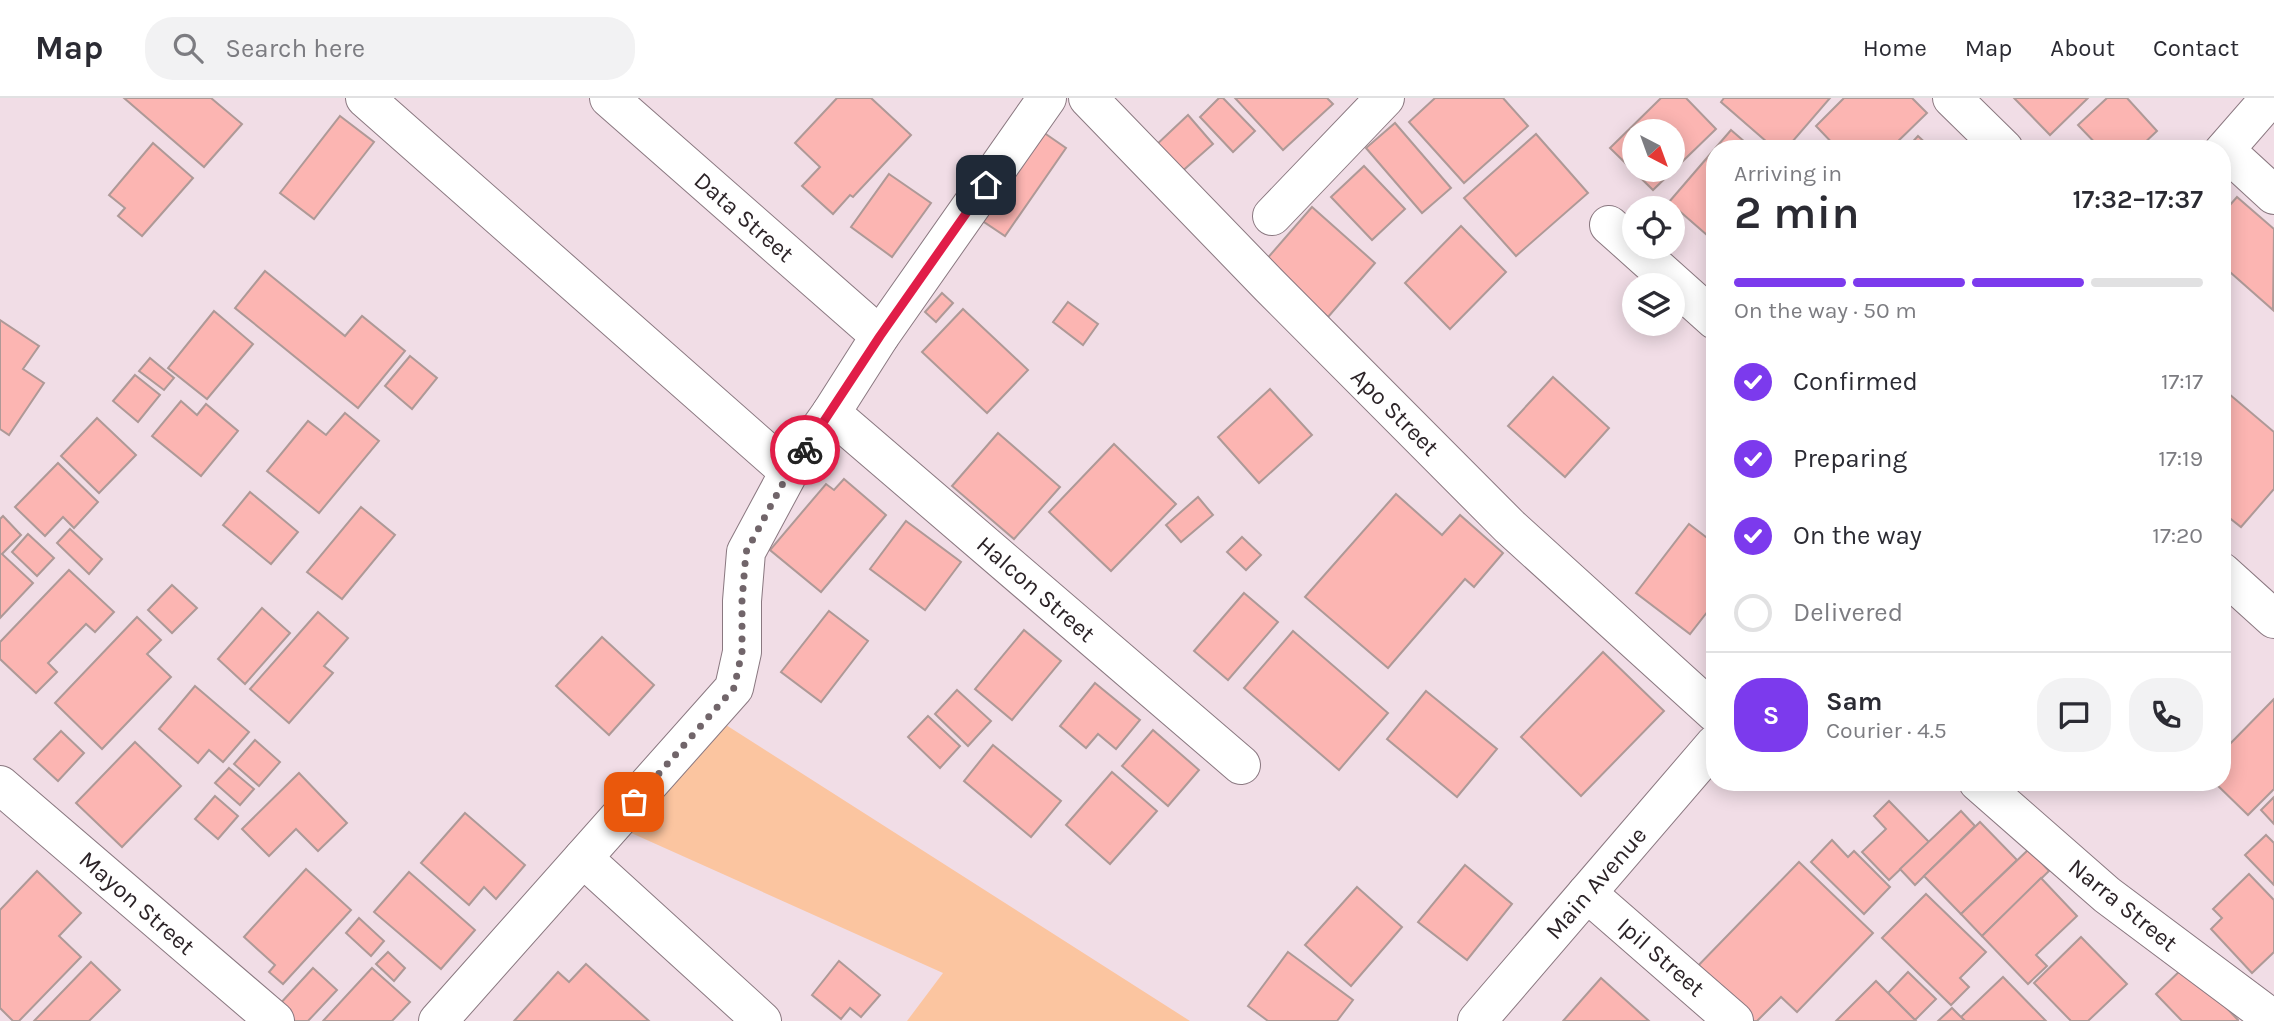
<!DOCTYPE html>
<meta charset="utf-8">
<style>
:root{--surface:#fff;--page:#f2f2f3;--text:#2b2b33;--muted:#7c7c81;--line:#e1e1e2;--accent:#7c3aed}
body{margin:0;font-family:Karla,sans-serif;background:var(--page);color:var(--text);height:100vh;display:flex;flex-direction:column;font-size:26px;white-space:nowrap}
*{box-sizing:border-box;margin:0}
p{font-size:23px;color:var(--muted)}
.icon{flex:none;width:38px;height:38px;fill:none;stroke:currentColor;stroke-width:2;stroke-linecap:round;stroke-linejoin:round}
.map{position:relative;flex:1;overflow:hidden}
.panel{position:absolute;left:1706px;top:42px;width:525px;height:651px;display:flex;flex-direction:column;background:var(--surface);border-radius:28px;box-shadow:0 4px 18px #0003}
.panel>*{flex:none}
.needle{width:46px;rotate:139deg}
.tools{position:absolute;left:1622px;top:21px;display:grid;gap:14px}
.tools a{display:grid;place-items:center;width:63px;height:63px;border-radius:50%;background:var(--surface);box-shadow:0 4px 18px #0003;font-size:35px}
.pin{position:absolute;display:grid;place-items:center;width:60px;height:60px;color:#fff;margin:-30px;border-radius:14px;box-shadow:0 4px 10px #0006}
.courier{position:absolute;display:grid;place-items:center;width:70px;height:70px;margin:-35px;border:5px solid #e11d48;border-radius:50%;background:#fff;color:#222;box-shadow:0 2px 9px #0007}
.head em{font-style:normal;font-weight:600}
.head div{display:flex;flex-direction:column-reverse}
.head{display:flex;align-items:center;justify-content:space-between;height:119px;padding:0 28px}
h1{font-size:46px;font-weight:600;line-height:52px}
.bar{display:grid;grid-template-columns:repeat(4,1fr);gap:10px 7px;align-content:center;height:84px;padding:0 28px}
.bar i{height:9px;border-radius:5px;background:var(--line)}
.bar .active{background:var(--accent)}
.bar p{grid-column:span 4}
.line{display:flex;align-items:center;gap:18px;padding:0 28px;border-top:2px solid var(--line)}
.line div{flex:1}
.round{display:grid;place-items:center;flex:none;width:74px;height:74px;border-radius:28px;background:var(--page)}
ol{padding:0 28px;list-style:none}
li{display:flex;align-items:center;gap:21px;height:77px}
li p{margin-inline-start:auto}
li .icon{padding:7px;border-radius:50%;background:var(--accent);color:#fff;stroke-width:4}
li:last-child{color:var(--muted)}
li i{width:38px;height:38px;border:4px solid var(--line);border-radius:50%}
header{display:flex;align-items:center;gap:42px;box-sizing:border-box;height:98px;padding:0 35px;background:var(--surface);border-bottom:2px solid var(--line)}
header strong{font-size:33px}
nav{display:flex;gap:38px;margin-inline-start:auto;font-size:24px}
.search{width:490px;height:63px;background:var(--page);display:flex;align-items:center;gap:18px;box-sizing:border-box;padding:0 24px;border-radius:28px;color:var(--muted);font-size:26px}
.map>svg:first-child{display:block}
</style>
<header>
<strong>Map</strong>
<div class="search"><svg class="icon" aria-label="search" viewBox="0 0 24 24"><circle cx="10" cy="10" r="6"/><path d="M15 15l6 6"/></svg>Search here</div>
<nav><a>Home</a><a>Map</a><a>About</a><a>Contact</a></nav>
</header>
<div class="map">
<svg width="2274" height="923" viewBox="0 0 2274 923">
<rect width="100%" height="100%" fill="#f1dde6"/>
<!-- green -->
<polygon fill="#fbc5a0" points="726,627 1190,923 907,923 943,875 629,734"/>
<!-- building -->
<g fill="#fcb5b2" stroke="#ae9997" stroke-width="2" fill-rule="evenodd">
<polygon points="124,0 211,0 242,26 204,69"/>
<polygon points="837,0 871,0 911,37 853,99 850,97 833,116 802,88 820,69 795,45"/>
<polygon points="1219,0 1223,0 1255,33 1233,54 1200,19"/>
<polygon points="1235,0 1327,0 1333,6 1283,52"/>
<polygon points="1435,0 1503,0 1528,28 1464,85 1409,24"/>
<path d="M1661 0H1686L1716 31 1653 92 1610 50ZM1634 33H1673V72H1634Z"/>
<polygon points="1724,0 1830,0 1786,51 1775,51 1721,4"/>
<polygon points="1844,0 1912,0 1927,15 1890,51 1838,51 1816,28"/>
<polygon points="2014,0 2088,0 2050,37"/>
<polygon points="2107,0 2127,0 2157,33 2138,51 2101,51 2078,27"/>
<polygon points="1188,17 1213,46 1179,76 1154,49"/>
<polygon points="340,18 374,44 314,121 280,95"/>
<polygon points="1395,25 1451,90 1422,115 1366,50"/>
<polygon points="1040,32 1066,50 1005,138 978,120"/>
<polygon points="1731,32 1753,51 1715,51 1715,144 1669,104"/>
<polygon points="1536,36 1588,95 1516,158 1464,100"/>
<polygon points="1918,38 1932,51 1906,51"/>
<polygon points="153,45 193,80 142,138 118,118 125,110 109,97"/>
<polygon points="1364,68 1405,111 1372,142 1331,99"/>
<polygon points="889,76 931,105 892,159 851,129"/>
<polygon points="2237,99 2274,131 2273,212 2222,167 2222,116"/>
<polygon points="1312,109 1375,165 1328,219 1265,163"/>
<polygon points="1461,128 1506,174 1450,231 1405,185"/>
<polygon points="265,173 345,238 362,218 405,253 358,310 235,210"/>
<polygon points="942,195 953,205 936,224 925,214"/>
<polygon points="1068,204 1098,226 1083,247 1053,224"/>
<polygon points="963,211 1028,272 987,315 922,254"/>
<polygon points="214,213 253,246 207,301 168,270"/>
<polygon points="0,222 39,248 23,271 44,285 9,337 0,331"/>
<polygon points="410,258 437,280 412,311 385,288"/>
<polygon points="150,260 174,280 164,292 139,273"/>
<polygon points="135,277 160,297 138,324 113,303"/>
<polygon points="1553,279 1609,330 1565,379 1508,328"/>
<polygon points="2222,290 2274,334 2274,391 2241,429 2222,414"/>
<polygon points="1270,291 1312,337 1259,385 1218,339"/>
<polygon points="181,303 197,317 206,306 238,333 201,378 152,338"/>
<polygon points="345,315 379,343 319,415 267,373 308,323 326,337"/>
<polygon points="97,320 136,357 99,395 61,358"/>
<polygon points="998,335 1060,389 1014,441 952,388"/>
<polygon points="1114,346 1176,406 1111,473 1049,414"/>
<polygon points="58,365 98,404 74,430 63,419 45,438 15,409"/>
<polygon points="844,381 886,417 821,494 770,452 826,386 834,392"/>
<polygon points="250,394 298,434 271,466 223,427"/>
<polygon points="1396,396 1442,437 1460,417 1503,455 1474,489 1465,481 1388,570 1305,499"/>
<polygon points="1198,399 1213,417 1181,444 1166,427"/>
<polygon points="361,409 395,437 342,501 307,474"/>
<polygon points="3,418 21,437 2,456 33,485 0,520 0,421"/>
<polygon points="906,423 961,464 925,512 870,471"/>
<polygon points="1689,426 1715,446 1715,504 1690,536 1636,495"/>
<polygon points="70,431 102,461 89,476 57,445"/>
<polygon points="28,436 54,460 37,478 12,454"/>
<polygon points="1242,439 1261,457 1246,472 1227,454"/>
<polygon points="69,472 114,514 95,534 86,526 48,565 57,574 36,595 0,561 0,544"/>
<polygon points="172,487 197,510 172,535 148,512"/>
<polygon points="1244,495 1278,524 1228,582 1194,553"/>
<polygon points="262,510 290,535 245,586 218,561"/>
<polygon points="829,513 868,543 821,604 781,574"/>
<polygon points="318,514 348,540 324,568 333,575 289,625 250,591"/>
<polygon points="137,519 161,542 147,556 171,579 102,651 55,605"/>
<polygon points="1024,532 1061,563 1012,622 975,591"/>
<polygon points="1293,533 1388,615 1339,672 1244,590"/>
<polygon points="602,539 654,587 609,637 556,588"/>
<polygon points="1603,554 1664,613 1581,698 1521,639"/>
<polygon points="1095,585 1140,622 1116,651 1098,636 1086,650 1060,628"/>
<polygon points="195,588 249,634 223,664 209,652 198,665 159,631"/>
<polygon points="957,592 991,623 968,648 935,616"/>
<polygon points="1426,593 1497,651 1457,699 1387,641"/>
<polygon points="2274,601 2274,691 2248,717 2214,684 2222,684 2222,654"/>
<polygon points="928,618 960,648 940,670 908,639"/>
<polygon points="1153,632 1199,672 1168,708 1122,668"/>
<polygon points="61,633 84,655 58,683 34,661"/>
<polygon points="255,642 280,664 259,688 234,666"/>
<polygon points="135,644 181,688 122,749 76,705"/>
<polygon points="993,647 1061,703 1031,739 964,683"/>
<polygon points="229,670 254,691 240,707 215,685"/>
<polygon points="1112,674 1157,713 1110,766 1066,727"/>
<polygon points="299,675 347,725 318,753 296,731 269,758 242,731"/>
<polygon points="215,698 238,718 218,741 195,721"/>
<polygon points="2274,699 2274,726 2261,712"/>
<polygon points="1889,703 1929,744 1889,782 1862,754 1886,731 1874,718"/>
<polygon points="1961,713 1975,728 1915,787 1900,771"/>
<polygon points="465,715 525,767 496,801 484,789 469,807 421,765"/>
<polygon points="1980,724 2017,762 1961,816 1924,778"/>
<polygon points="2266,737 2274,745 2274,787 2245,757"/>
<polygon points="1832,742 1848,759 1854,753 1890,789 1864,816 1811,764"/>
<polygon points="2029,751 2049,773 1982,838 1961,816"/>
<polygon points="1799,764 1873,835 1797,914 1781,899 1757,923 1739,923 1690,876"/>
<polygon points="1465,767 1512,806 1467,862 1418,824"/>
<polygon points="306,771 351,812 283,886 269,874 275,867 244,839"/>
<polygon points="37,773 81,815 59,838 81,859 19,923 13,923 0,910 0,812"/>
<polygon points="409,774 475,832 441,871 374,814"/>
<polygon points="2249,776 2274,802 2274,854 2252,875 2211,831 2222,820 2213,811"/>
<polygon points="2041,780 2077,818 2036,857 2047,868 2028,886 1982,838"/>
<polygon points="1357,789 1402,829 1351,888 1305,847"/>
<polygon points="1926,796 1986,854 1960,880 1969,889 1951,907 1882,840"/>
<polygon points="359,820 384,843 371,858 346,835"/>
<polygon points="2081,839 2127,886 2088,923 2071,923 2034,885"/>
<polygon points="388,854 405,870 394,883 376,866"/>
<polygon points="1288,854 1353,902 1337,923 1268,923 1248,908"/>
<polygon points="839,863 880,897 861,919 850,910 841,921 812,897"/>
<polygon points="91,864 120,892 89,923 34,923"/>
<polygon points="586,866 649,923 514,923 558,874 569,884"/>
<polygon points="2186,867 2238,922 2238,923 2182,923 2156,896"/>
<polygon points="313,870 337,892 308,923 295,923 278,908"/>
<polygon points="372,870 410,904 392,923 323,923"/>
<polygon points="1908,874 1936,901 1915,922 1888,895"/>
<polygon points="2003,879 2046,923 1965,923 1961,919"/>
<polygon points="1601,880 1649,923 1563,923"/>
<polygon points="1876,883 1916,923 1836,923"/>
<polygon points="1952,910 1965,923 1938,923"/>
</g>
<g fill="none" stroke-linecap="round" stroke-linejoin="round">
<!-- minor casing -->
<g stroke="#8a7880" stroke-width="40">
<g id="minor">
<polyline points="365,0 789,374"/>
<polyline points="609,0 880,238"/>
<polyline points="1088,0 1270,188 1510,429 1715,615"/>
<polyline points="1952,0 2004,51"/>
<polyline points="2225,52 2274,97"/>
<polyline points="2222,55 2270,0"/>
<polyline points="1272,118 1385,0"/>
<polyline points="1609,127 1715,222"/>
<polyline points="831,315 1241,667"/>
<polyline points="2222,474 2274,521"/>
<polyline points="1978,684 2107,797 2274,922"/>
<polyline points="0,687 275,923"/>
<polyline points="583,760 762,923"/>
<polyline points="1587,795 1734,923"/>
<polyline points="438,923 734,590 742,554 742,503 746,454 789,374 831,315 880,238 1047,0"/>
<polyline points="1477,923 1715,646"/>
</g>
</g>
<!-- minor -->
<use href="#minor" stroke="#fff" stroke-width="38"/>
</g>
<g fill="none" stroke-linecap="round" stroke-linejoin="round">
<!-- done -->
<polyline stroke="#71656a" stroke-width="7" stroke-dasharray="0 12.6" points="634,704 734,590 742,554 742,503 746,454 789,374 805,352"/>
<!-- route -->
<polyline stroke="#e11d48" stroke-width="9" points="805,352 880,238 986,87"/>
</g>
<g text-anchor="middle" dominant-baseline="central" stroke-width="6" stroke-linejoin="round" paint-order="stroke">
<!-- street labels -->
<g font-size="24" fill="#2c2428" stroke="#fff">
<text transform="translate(744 119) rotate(41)">Data Street</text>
<text transform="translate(1395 314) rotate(45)">Apo Street</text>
<text transform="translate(1036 491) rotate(41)">Halcon Street</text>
<text transform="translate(1596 785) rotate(-49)">Main Avenue</text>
<text transform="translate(137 805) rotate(41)">Mayon Street</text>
<text transform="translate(2123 807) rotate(39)">Narra Street</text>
<text transform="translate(1661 859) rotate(41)">Ipil Street</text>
</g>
</g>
</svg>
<div class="tools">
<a><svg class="needle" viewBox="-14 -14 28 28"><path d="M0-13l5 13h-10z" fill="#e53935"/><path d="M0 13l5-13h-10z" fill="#7c7c81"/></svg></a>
<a><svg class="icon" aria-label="locate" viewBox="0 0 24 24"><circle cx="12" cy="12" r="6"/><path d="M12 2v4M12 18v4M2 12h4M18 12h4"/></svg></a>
<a><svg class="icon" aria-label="layers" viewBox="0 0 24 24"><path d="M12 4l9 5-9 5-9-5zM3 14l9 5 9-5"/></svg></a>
</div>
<div class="pin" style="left:634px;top:704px;background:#ea580c"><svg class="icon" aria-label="bag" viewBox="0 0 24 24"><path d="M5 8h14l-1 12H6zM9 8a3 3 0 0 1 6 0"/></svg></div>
<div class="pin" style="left:986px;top:87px;background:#1f2937"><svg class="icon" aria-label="home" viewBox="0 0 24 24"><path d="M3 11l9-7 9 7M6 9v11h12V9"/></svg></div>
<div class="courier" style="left:805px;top:352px"><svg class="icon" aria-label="bike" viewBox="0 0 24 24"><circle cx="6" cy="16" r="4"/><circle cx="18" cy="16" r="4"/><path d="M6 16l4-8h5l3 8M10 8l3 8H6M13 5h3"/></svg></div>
<section class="panel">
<div class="head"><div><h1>2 min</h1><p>Arriving in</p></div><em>17:32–17:37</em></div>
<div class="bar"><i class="active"></i><i class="active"></i><i class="active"></i><i></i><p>On the way · 50 m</p></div>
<ol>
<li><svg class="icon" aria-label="check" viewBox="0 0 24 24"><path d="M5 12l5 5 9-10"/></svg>Confirmed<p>17:17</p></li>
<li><svg class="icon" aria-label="check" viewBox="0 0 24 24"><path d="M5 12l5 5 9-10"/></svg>Preparing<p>17:19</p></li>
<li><svg class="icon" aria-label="check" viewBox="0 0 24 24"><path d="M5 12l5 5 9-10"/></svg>On the way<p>17:20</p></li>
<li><i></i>Delivered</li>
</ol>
<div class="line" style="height:126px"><b class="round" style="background:var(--accent);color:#fff">S</b><div><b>Sam</b><p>Courier · 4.5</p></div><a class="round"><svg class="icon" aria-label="chat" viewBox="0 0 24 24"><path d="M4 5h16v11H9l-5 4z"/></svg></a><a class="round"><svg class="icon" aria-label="phone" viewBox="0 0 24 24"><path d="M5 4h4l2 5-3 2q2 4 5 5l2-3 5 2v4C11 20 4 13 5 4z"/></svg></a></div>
</section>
</div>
